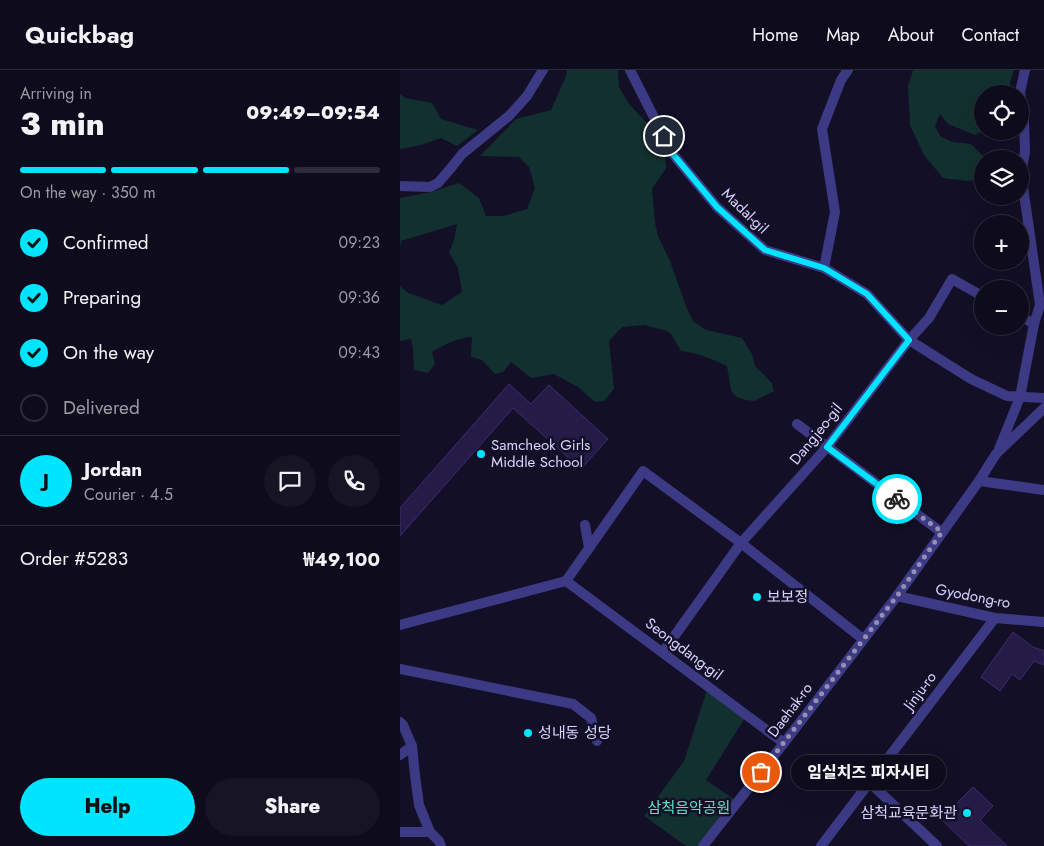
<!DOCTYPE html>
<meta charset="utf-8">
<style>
:root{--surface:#0e0b1c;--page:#171425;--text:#f1f3f6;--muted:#9b9ba3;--line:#2e2b3b;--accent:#00e5ff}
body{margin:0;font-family:Jost,"Noto Sans KR",sans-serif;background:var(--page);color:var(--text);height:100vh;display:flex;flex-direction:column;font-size:19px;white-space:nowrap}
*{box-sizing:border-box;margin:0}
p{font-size:16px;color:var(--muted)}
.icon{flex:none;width:28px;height:28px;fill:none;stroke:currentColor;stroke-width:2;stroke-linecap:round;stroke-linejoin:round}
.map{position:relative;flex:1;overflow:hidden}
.details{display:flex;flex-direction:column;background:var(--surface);width:400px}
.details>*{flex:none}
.controls{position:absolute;left:574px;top:15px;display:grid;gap:10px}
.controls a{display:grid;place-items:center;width:55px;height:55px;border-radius:50%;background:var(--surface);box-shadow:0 5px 20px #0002,0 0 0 1px var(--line);font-size:25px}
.pin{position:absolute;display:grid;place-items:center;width:42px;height:42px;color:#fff;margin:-21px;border:2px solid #fff;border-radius:50%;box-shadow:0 1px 5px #0007}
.courier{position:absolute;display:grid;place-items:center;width:50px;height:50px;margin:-25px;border:4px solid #00e5ff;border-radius:50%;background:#fff;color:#222;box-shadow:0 1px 6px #0007}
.bubble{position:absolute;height:35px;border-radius:18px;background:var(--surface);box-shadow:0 5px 20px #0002,0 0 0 1px var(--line);font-size:16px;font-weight:800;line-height:35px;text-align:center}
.summary em{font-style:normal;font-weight:800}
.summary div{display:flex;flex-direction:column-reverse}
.summary{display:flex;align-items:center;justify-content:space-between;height:85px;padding:0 20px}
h1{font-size:32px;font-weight:800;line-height:38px}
.bar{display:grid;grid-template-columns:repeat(4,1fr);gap:8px 5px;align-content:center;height:60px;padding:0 20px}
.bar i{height:6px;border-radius:4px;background:var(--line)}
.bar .on{background:var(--accent)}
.bar p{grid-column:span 4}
.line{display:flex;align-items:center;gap:12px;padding:0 20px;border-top:1px solid var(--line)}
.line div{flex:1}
.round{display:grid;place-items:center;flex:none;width:52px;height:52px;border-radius:26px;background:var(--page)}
ol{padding:0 20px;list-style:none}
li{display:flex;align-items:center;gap:15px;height:55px}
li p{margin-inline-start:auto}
li .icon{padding:5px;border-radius:50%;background:var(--accent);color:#111;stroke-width:4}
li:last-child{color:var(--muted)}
li i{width:28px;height:28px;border:2px solid var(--line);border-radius:50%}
.action{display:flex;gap:10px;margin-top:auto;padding:10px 20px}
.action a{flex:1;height:58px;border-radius:30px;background:var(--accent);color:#111;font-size:20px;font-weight:800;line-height:58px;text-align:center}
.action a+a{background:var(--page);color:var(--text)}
header{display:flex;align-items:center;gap:30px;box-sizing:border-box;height:70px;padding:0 25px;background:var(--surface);border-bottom:1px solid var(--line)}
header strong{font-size:24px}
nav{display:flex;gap:28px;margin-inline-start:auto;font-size:18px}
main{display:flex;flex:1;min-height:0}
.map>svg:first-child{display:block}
</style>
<header>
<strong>Quickbag</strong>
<nav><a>Home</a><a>Map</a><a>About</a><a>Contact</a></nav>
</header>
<main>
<section class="details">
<div class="summary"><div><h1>3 min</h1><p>Arriving in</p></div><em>09:49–09:54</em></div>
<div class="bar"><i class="on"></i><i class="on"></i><i class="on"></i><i></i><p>On the way · 350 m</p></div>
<ol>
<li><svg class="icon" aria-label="check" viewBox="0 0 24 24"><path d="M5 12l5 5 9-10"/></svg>Confirmed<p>09:23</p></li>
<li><svg class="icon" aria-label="check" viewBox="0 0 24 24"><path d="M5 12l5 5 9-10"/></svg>Preparing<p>09:36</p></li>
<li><svg class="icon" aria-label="check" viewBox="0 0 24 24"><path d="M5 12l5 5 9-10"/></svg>On the way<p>09:43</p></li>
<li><i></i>Delivered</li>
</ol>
<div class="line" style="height:90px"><b class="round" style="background:var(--accent);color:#111">J</b><div><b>Jordan</b><p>Courier · 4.5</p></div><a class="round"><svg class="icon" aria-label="chat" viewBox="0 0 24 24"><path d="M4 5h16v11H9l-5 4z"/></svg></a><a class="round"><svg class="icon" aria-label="phone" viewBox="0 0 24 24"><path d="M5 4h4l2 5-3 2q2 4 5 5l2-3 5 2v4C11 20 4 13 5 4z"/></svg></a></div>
<div class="line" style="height:65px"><div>Order #5283</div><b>₩49,100</b></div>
<div class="action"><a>Help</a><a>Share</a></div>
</section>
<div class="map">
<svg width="644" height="776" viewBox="0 0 644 776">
<rect width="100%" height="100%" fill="#130f26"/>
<!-- green -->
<g fill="#12302f">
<path d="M167 0H218L219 17 229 34 246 52 265 75 266 98 252 119 255 153 258 166 270 191 287 239 293 251 306 260 342 268 352 284 355 296 372 313 374 321 354 331 345 330 335 326 331 320 327 296C312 289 299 283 281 281L271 264 267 261 244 255 222 257 209 271 214 319 204 331 195 332 178 317 154 304 131 308 111 292 103 302 95 304 82 290 71 287 72 267C57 268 45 274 32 282L35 294 28 303 14 300 13 278 11 269 0 271V216L8 223 42 235 62 222 58 198 49 182 54 170 57 154 1 171 0 178V128L31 122 59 113 79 128 86 146H103L127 139 135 118 129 97 119 87 80 86 116 49 151 40 166 6Z"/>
<polygon points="513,0 614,0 610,13 611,24 582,24 582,61 584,61 575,65 548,54 540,44 535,56 540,66 552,72 571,74 585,88 609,80 609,89 582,89 582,109 567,111 543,108 524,85 510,55 508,16"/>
<polygon points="0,24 5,28 32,33 41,49 78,60 57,76 41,68 21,75 1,79 0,78"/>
<polygon points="307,620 345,648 306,710 335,730 298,776 286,776 244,746 284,691"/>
</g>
<!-- building -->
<g fill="#241b47" stroke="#3b2d73">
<polygon points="109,314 131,334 149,315 208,369 181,399 113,338 0,466 0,438"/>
<polygon points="613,562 633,577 644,581 644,595 634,591 620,610 612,604 600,621 581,607"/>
<polygon points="573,717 593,736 580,750 607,776 569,776 541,749"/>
</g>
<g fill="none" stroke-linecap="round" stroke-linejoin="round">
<!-- minor -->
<g stroke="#3d3a85" stroke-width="10">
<polyline points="230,0 272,83 317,137 365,180 424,198 467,224 509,270 571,309 607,326 644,328"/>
<polyline points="625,0 620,22 624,49 625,82 621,103 640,235 634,254"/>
<polyline points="0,116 30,117 38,113 51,98 62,84 109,46 127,26 143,0"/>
<polyline points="424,198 435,142 422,59 441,10 448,0"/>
<polyline points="397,354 541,462"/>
<polyline points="599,379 620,327 634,254 620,246"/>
<polyline points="579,411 644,420"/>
<polyline points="185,455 189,478"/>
<polyline points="166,511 243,401 341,473 463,569"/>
<polyline points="497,526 595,548 644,552"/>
<polyline points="0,555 166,511 384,673"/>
<polyline points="263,582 341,473 427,377 509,270 529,248 552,209 582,226"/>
<polyline points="0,599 173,634 191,648 197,671"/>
<polyline points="0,652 3,655 12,676 15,705 19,735 30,762 39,771 41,776"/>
<polyline points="0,685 12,676"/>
<polyline points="469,712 537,776"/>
<polyline points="0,762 30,762"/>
<polyline points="303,776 384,673 497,526 579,411 596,384 644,338"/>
<polyline points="421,776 595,548"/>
</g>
</g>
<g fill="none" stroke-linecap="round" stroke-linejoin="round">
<!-- done -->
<polyline stroke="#948fb3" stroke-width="5" stroke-dasharray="0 9" points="361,702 497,526 542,462 497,429"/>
<!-- route -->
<polyline stroke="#00e5ff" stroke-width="6" points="264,66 272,83 317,137 365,180 424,198 467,224 509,270 427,377 497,429"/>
</g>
<!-- markers -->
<g fill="#00e5ff" stroke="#130f26" stroke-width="2">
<circle cx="81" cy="384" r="5"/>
<circle cx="357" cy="527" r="5"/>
<circle cx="128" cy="663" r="5"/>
<circle cx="567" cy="743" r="5"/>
</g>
<g text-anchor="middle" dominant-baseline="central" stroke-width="5" stroke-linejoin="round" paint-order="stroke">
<!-- street labels -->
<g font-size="15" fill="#d9d4ff" stroke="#130f26">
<text transform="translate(345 141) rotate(44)">Madal-gil</text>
<text transform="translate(416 364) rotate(-51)">Dangjeo-gil</text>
<text transform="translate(573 526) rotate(11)">Gyodong-ro</text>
<text transform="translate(284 579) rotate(37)">Seongdang-gil</text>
<text transform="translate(520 621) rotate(-53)">Jinju-ro</text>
<text transform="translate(390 640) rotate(-53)">Daehak-ro</text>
</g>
<!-- poi labels -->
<g font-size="15" fill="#d9d4ff" stroke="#130f26" text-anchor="start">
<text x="91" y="375">Samcheok Girls<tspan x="91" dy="17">Middle School</tspan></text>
<text x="367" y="527">보보정</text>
<text x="138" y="663">성내동 성당</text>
<text x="557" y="743" text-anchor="end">삼척교육문화관</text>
</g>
<!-- park labels -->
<g font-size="15" fill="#5fe0c0" stroke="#130f26">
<text x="289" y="738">삼척음악공원</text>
</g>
</g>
</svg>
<div class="controls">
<a><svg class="icon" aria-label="locate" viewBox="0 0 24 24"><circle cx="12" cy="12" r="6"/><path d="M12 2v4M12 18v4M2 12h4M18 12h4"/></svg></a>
<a><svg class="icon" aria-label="layers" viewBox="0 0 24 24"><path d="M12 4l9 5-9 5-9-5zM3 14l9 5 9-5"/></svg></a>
<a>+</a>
<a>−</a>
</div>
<div class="pin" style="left:361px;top:702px;background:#ea580c"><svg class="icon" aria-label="bag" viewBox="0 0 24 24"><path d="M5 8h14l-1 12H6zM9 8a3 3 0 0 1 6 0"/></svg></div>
<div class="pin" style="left:264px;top:66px;background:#1f2937"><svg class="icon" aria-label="home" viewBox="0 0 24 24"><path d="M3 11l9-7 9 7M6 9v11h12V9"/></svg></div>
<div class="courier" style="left:497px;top:429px"><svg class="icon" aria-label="bike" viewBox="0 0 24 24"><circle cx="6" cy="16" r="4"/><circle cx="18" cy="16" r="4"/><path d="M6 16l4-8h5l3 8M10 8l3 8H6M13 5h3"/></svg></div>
<div class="bubble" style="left:391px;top:685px;width:155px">임실치즈 피자시티</div>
</div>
</main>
